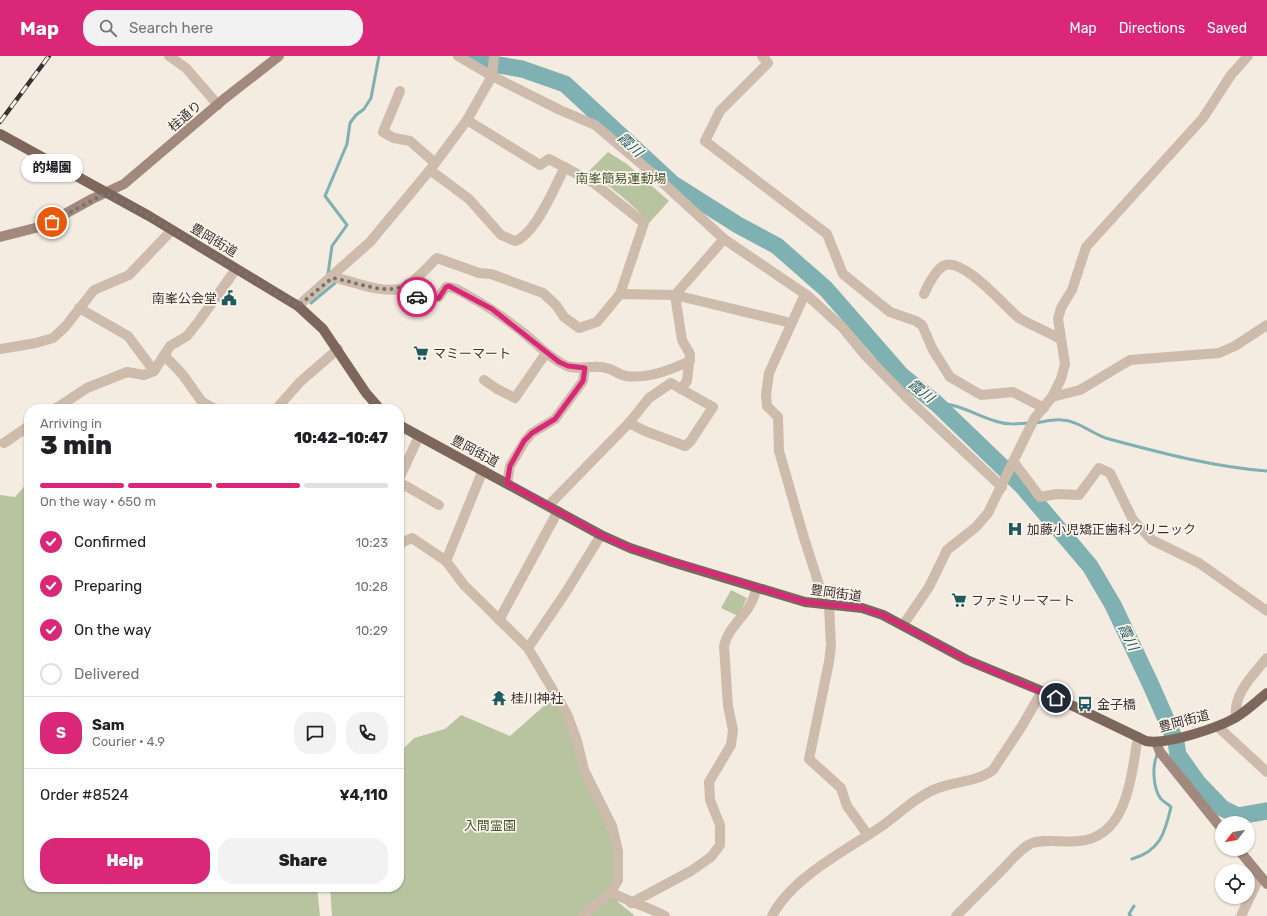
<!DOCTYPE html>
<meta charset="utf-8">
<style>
:root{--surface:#fff;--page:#f2f2f2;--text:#202124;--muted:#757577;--line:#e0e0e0;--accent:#db2777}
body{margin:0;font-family:Rubik,"Noto Sans JP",sans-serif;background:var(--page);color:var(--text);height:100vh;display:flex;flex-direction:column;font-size:15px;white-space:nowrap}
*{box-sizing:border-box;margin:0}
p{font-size:13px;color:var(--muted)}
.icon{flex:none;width:22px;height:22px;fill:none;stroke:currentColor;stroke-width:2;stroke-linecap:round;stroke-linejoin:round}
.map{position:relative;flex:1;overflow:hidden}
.drawer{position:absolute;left:24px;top:348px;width:380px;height:488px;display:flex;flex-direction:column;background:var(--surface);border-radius:16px;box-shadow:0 1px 3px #0004}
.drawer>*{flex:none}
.needle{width:26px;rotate:239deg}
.tools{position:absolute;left:1215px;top:760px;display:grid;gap:8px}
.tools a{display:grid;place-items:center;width:40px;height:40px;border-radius:50%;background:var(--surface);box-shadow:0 1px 3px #0004;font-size:20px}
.pin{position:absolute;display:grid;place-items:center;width:34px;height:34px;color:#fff;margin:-17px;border:2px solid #fff;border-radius:50%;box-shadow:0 1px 4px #0007}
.courier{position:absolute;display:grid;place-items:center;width:40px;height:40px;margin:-20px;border:3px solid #db2777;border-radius:50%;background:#fff;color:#222;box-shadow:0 1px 5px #0007}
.bubble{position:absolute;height:28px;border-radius:14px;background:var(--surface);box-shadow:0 1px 3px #0004;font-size:13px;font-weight:800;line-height:28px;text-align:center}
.overview em{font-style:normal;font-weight:800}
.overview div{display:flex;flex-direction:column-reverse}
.overview{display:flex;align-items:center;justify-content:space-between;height:68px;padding:0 16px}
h1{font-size:26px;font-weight:800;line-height:30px}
.bar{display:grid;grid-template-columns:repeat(4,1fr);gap:6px 4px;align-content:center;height:48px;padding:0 16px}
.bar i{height:5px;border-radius:3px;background:var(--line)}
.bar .active{background:var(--accent)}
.bar p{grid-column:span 4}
.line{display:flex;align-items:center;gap:10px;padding:0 16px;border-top:1px solid var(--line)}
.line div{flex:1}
.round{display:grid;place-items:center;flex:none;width:42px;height:42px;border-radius:16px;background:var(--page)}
ol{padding:0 16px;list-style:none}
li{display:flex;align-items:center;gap:12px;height:44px}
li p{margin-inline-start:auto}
li .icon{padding:4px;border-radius:50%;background:var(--accent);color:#fff;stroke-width:4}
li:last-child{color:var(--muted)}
li i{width:22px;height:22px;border:2px solid var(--line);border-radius:50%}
.cta{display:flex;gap:8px;margin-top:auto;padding:8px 16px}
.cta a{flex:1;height:46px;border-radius:16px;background:var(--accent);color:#fff;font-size:16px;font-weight:800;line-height:46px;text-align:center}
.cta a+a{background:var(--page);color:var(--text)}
header{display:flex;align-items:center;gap:24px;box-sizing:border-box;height:56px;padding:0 20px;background:var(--accent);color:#fff}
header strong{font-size:19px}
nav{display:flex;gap:22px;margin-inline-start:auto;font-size:14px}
.search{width:280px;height:36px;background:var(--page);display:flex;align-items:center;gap:10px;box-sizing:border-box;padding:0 14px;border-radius:16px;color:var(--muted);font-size:15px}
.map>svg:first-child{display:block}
</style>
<header>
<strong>Map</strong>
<div class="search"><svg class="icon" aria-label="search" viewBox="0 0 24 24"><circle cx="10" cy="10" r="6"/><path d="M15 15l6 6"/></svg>Search here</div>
<nav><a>Map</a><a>Directions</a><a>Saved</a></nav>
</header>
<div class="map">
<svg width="1267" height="860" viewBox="0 0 1267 860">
<rect width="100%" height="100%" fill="#f4ebe1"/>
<!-- green -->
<g fill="#b8c4a0">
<path d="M608 96 627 108 669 145 649 167C632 147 610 130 588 116Z"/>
<polygon points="29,425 29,831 317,831 320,860 0,860 0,439 15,441"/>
<polygon points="731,534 747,542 738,560 721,552"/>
<polygon points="555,644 562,657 607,771 614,792 618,846 634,859 633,860 332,860 330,831 399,831 399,697 414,682 445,673 461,659 510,680 544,650"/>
</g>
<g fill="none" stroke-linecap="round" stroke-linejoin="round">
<!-- stream -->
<g stroke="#7fb0b2" stroke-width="3">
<polyline points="330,220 328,218 332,190 347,169 325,140 347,88 350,67 356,59 364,53 371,42 379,0"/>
<polyline points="311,247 335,227 333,225"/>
<path d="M936 347C957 347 976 359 995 365 1006 369 1018 368 1029 367"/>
<path d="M1035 367C1043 366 1053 363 1062 364 1080 365 1093 379 1109 383 1161 397 1214 411 1267 415"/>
<path d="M1132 803C1160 795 1165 777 1171 751 1168 748 1164 746 1161 743 1153 733 1152 711 1157 699"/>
<polyline points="1131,860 1129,858 1134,850"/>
</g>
<!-- river -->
<polyline stroke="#7fb0b2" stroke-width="17" points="473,0 487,7 522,13 565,28 673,128 738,169 777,190 826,233 902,320 936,347 1023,431 1090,510 1113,549 1151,629 1176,686 1178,699 1198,727 1222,752 1238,760 1267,755"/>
<!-- street -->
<g stroke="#cdbbac" stroke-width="10">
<polyline points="169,0 186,12 218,49"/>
<polyline points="458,0 492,20 560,54 595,69 652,117 724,183 808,240 843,272 865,299 908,343 1002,431"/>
<polyline points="762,0 768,7 720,55 705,85 827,178 843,218 890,256 916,265 922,269 933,294 950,321 981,339 1013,336 1044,352"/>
<polyline points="400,35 383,76 394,82 410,85 435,107"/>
<polyline points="467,64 540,109 549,103 594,127 644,167 620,238"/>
<path d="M430 114 469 143 501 179 515 185C536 178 555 130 565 111"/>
<polyline points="724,183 675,239 791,267"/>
<path d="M332 221C353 225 378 237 399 233 411 231 428 210 437 202L479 217 491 218 543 237 556 249 564 261 579 272 597 266 620 238 675 239 682 284 690 298 687 325 681 333 671 327 649 342 629 367 548 450"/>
<path d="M408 228 421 244 439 241 446 231C455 230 466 239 474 243 492 253 510 266 526 279 539 290 551 303 567 310 580 315 593 308 606 312 613 313 619 319 626 320 648 323 670 314 690 305"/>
<polyline points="805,238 769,317 766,339 767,350 778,361 779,395 804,482 822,538 822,548"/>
<path d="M924 238C928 229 934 216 943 210 962 199 1005 251 1019 262 1032 270 1047 275 1060 283"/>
<polyline points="298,250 370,186 430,114 467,64 492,20 494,0"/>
<polyline points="79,252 128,280 154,315"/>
<polyline points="0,293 36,287 53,282 65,271 94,234 129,219 172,174"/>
<polyline points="164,299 183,319 202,346 215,353"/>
<polyline points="484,324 497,333 515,342 546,297"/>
<polyline points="1052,341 1080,334 1130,304 1219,297 1235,290 1267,269"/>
<polyline points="55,353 87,332 127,316 144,319 154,315 170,290 187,280 199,265 236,213"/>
<polyline points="276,353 300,326 338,293"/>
<polyline points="629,367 645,375 685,390 690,386 713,351 681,333"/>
<polyline points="4,387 29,370"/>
<polyline points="1013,405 1040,441 1057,438 1079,439 1099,412 1110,417 1133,464 1152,484 1199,507 1267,555"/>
<polyline points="399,423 419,380"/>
<polyline points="399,426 439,449"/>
<polyline points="507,427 510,410 525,385 532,377 555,363 583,325 585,312"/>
<polyline points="399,488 412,482 446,505 464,529 528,592 567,658 577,685 584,714 612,770 618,795 618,824 611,836 582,860"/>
<polyline points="446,505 483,414"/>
<polyline points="829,549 831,590 829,606 809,703 841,732 847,750 868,779"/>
<polyline points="499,564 558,455"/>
<polyline points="903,569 929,531 947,494 976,471 988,457 1034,363 1052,341 1061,323 1065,308 1058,263 1061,252 1072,234 1086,191 1203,62 1231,19 1248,0"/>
<polyline points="528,592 566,536 601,479"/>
<path d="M1236 661C1233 638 1253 619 1267 602"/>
<polyline points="1217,670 1267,716"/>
<path d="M611 836C628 846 647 850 665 860"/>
<path d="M631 847 691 815 711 801 720 789V769L710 744 709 726 731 689 733 674 728 650 724 590C729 567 753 557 756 532"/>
<path d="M772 860C792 821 847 794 882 770 900 757 917 740 938 732 956 725 977 726 993 714L1022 670 1042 635"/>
<path d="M956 860C971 845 986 830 1001 815 1010 806 1019 794 1030 788 1044 782 1063 787 1079 785 1128 781 1131 719 1138 681"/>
<polyline points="1241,860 1260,820"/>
</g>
<!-- secondary -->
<g stroke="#a18a7d" stroke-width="10">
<polyline points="0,181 43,170 92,143 124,128 224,43 279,0"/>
<polyline points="1156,686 1160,696 1222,773"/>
<polyline points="1238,793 1267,828"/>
</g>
<!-- primary -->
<g stroke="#7d675c" stroke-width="10">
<polyline points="0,78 149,160 298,250 323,273 366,337 380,353"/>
<path d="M399 369 601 479 630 492 672 506 805 546 862 552 883 559 967 604 1042 635 1146 685C1167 689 1217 672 1235 662 1247 655 1257 645 1267 637"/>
</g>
<!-- rail casing -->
<g stroke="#3b302b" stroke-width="4.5">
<polyline id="rail" points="0,66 49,0"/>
</g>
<!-- rail -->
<use href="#rail" stroke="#fbf5ee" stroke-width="3" stroke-dasharray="9" stroke-linecap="butt"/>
</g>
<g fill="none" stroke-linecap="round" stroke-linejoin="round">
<!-- done -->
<path stroke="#7c716b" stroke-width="4" stroke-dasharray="0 7.2" d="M52 166 106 137 149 160 298 250 332 222C355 225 387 241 408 228L417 241"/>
<!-- route -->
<polyline stroke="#db2777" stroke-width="5" points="417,241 421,244 439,242 446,231 449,230 492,253 559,306 568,310 585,312 583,325 555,363 532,377 524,385 510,410 507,427 601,479 630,492 805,546 862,552 883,559 967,604 1056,642"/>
</g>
<!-- icons -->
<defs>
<g id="civic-bare" transform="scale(1.2)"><path d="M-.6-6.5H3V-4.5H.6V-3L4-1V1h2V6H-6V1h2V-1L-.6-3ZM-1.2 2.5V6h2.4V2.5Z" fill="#1f5a5e" stroke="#fbf5ee" stroke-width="2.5" paint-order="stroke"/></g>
<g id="supermarket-bare" transform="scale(1.2)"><path d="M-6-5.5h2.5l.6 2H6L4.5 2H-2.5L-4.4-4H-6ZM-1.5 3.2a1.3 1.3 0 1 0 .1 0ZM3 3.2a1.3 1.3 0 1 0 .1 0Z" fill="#1f5a5e" stroke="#fbf5ee" stroke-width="2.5" paint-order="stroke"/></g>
<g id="hospital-bare" transform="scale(1.2)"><path d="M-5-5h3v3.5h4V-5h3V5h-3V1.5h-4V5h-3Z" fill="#1f5a5e" stroke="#fbf5ee" stroke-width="2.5" paint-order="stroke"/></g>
<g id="temple-bare" transform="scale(1.2)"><path d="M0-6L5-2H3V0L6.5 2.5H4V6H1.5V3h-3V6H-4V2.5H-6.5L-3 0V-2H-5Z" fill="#1f5a5e" stroke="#fbf5ee" stroke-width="2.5" paint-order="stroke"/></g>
<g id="bus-bare" transform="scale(1.2)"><path d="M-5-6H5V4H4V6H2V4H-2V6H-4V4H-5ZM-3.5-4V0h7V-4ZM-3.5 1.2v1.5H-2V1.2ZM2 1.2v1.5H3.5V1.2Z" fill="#1f5a5e" stroke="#fbf5ee" stroke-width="2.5" paint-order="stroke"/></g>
</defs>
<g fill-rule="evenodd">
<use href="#civic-bare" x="229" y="242"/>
<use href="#supermarket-bare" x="421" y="297"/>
<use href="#hospital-bare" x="1015" y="473"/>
<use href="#supermarket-bare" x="959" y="544"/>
<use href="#temple-bare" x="499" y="642"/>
<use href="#bus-bare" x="1085" y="648"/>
</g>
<g text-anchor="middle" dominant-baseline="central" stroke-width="3.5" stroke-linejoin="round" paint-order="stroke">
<!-- street labels -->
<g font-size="13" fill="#3b302b" stroke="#fbf5ee">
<text transform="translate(185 60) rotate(-41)">桂通り</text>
<text transform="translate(214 184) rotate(31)">豊岡街道</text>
<text transform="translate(475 395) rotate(28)">豊岡街道</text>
<text transform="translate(836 537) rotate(8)">豊岡街道</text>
<text transform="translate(1184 665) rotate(-15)">豊岡街道</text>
</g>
<!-- park labels -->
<g font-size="13" fill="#4a5a2e" stroke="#fbf5ee">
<text x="621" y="122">南峯簡易運動場</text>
<text x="490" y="769">入間霊園</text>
</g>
<!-- poi labels -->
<g font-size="13" fill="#3b302b" stroke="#fbf5ee" text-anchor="start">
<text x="217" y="242" text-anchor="end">南峯公会堂</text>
<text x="433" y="297">マミーマート</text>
<text x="1027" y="473">加藤小児矯正歯科クリニック</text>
<text x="971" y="544">ファミリーマート</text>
<text x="511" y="642">桂川神社</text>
<text x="1097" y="648">金子橋</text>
</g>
<!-- water labels -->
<g font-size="14" font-style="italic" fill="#1f5a5e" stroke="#fbf5ee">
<text transform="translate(630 89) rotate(43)">霞川</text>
<text transform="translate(921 335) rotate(39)">霞川</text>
<text transform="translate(1128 581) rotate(64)">霞川</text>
</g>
</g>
</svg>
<div class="tools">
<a><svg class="needle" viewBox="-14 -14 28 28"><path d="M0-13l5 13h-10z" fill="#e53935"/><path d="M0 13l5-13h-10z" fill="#757577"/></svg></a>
<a><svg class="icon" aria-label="locate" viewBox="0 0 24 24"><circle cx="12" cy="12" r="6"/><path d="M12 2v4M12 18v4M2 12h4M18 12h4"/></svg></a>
</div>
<div class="pin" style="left:52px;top:166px;background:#ea580c"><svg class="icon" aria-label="bag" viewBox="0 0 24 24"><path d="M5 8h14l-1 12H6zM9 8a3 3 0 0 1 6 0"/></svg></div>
<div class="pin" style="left:1056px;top:642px;background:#1f2937"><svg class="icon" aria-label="home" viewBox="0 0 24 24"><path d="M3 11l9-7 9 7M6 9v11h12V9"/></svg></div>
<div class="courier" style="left:417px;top:241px"><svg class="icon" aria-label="car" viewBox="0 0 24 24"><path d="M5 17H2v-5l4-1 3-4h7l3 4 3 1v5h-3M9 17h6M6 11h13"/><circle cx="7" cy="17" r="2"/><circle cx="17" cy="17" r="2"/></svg></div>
<div class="bubble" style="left:21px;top:98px;width:62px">的場園</div>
<section class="drawer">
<div class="overview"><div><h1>3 min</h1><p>Arriving in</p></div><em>10:42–10:47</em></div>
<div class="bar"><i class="active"></i><i class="active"></i><i class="active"></i><i></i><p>On the way · 650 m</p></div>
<ol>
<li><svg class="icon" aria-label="check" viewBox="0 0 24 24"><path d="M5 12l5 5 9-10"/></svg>Confirmed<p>10:23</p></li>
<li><svg class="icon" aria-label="check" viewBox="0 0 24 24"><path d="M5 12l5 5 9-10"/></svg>Preparing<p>10:28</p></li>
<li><svg class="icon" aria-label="check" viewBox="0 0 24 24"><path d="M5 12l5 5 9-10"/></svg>On the way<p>10:29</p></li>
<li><i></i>Delivered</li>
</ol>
<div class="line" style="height:72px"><b class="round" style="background:var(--accent);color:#fff">S</b><div><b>Sam</b><p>Courier · 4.9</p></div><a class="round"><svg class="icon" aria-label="chat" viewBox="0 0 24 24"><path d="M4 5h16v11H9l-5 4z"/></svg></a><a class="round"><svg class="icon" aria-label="phone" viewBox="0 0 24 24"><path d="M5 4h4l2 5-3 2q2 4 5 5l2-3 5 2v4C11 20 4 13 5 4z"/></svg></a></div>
<div class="line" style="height:52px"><div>Order #8524</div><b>¥4,110</b></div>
<div class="cta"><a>Help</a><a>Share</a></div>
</section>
</div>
